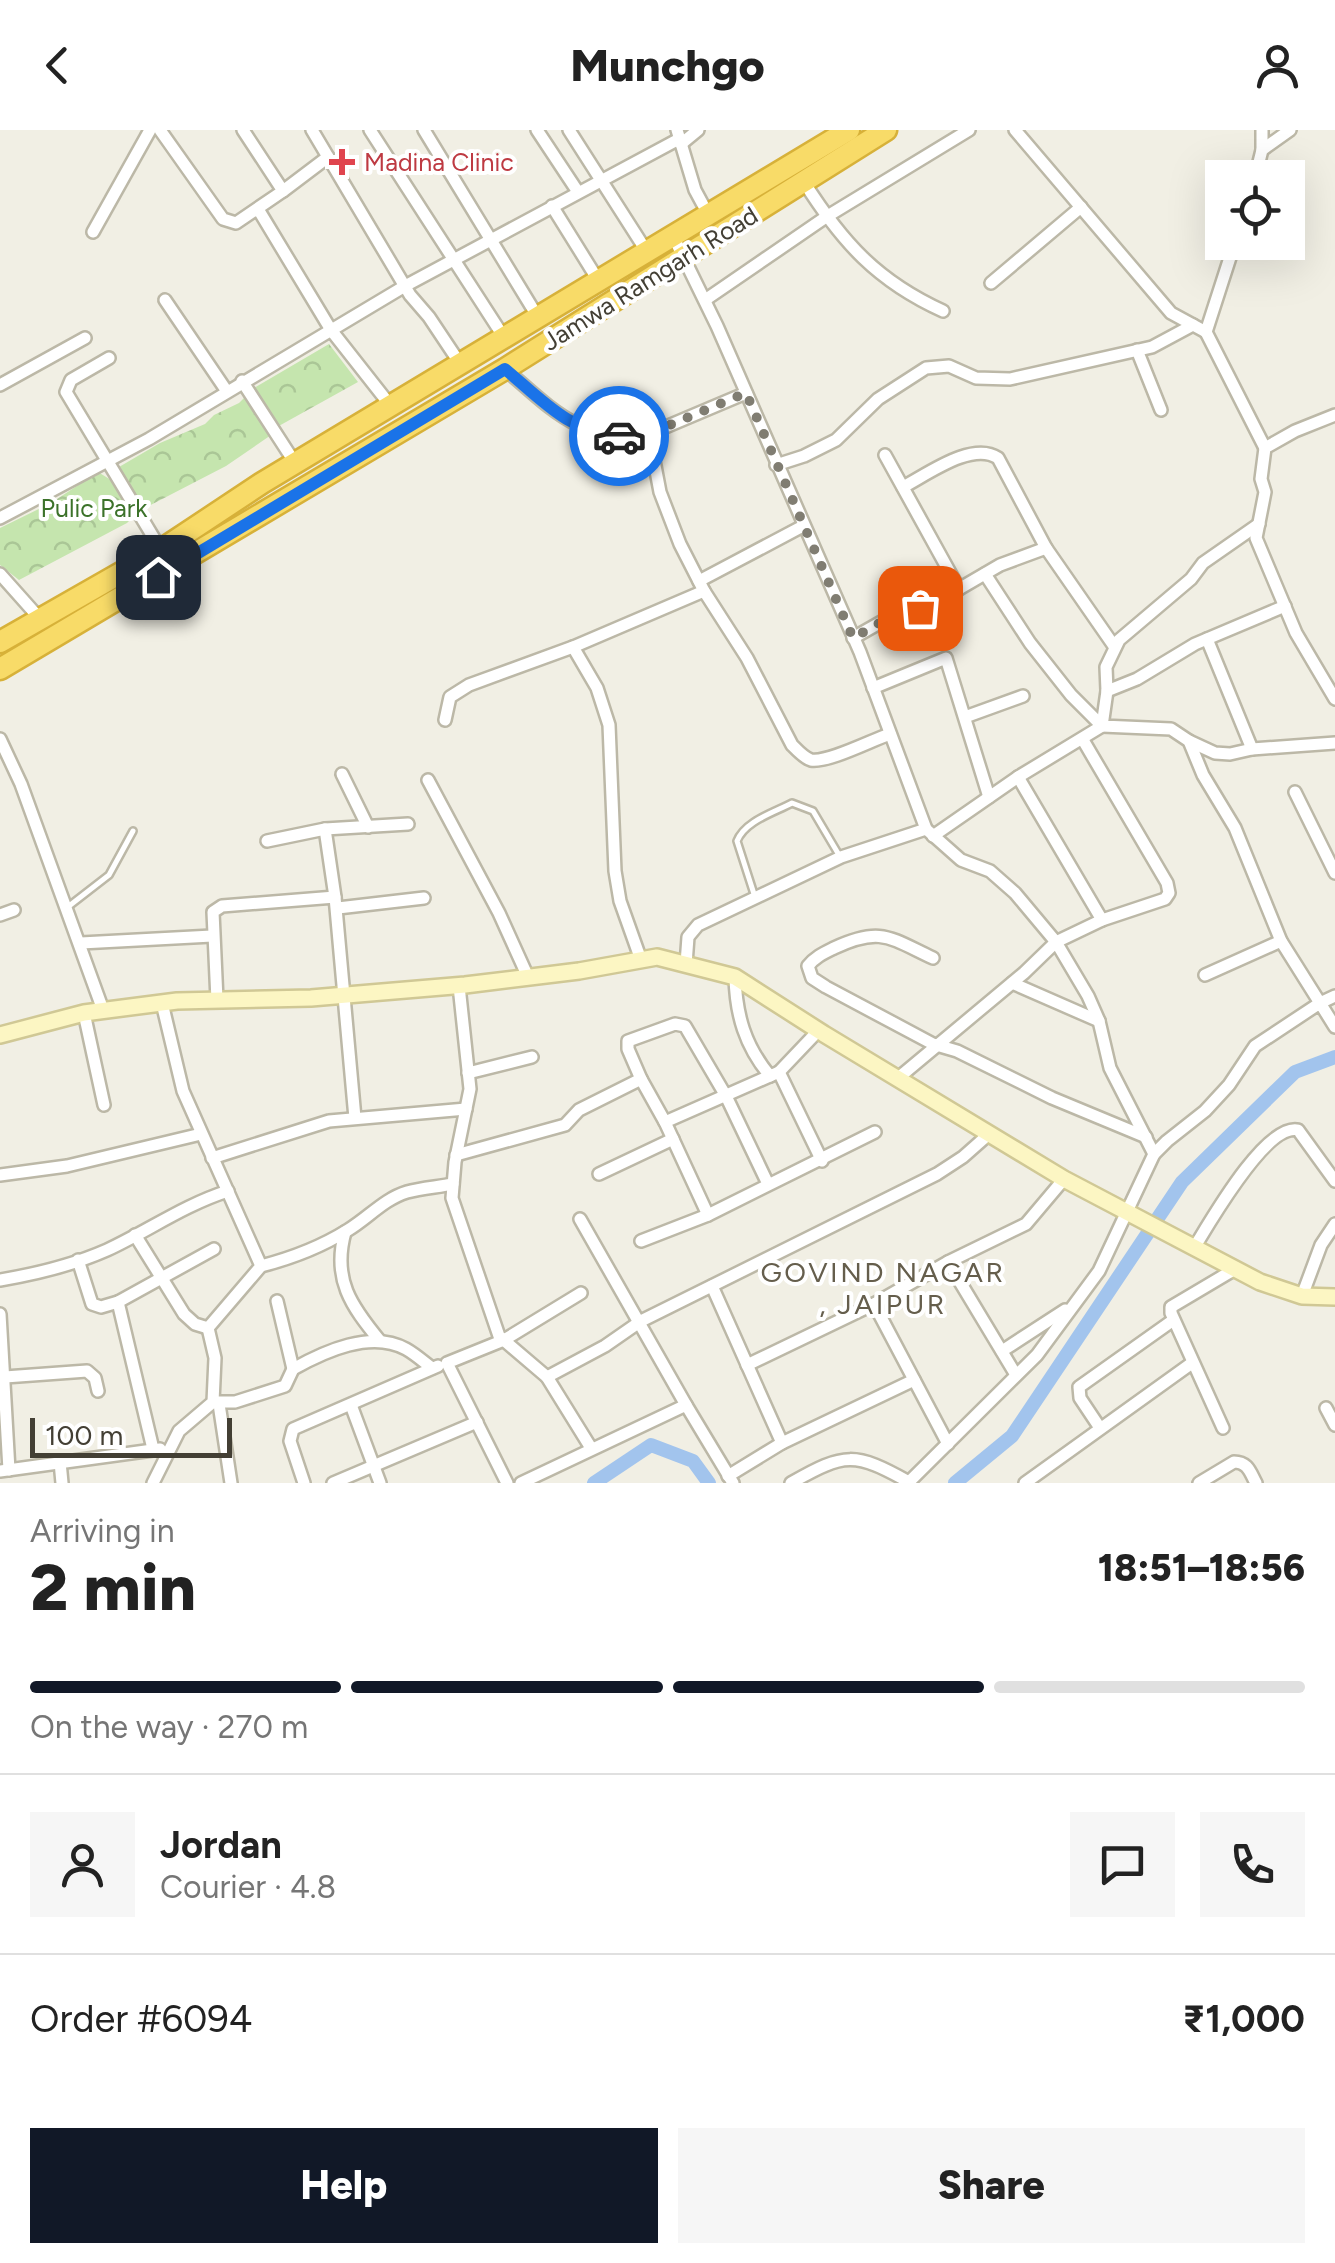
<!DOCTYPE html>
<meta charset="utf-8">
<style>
:root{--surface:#fff;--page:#f6f6f6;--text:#222;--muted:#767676;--line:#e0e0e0;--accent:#111827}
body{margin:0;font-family:Figtree,sans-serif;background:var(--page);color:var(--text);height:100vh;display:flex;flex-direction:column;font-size:38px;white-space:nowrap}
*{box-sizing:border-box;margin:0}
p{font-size:32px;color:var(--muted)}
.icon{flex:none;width:55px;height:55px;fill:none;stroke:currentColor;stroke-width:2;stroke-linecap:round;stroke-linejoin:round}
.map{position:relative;height:1353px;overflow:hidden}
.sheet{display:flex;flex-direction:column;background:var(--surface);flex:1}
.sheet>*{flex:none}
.tools{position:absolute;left:1205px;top:30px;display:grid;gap:20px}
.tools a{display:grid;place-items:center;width:100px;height:100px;border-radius:0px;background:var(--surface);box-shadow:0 10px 40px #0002;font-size:50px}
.scale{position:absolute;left:30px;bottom:25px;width:202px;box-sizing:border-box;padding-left:10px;border:5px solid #433f34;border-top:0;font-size:28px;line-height:35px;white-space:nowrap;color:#433f34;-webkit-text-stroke:8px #fff;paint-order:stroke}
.pin{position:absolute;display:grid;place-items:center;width:85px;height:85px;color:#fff;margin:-42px;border-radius:20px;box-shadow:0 5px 15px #0006}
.courier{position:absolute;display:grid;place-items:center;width:100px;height:100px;margin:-50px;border:8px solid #1a73e8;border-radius:50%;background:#fff;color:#222;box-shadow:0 2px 12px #0007}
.head em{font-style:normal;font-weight:800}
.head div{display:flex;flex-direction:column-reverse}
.head{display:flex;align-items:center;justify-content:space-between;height:170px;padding:0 30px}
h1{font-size:65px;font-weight:800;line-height:75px}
.bar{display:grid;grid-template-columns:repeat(4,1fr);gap:15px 10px;align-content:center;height:120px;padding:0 30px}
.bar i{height:12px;border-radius:8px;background:var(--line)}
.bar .on{background:var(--accent)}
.bar p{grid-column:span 4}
.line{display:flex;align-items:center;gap:25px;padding:0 30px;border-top:2px solid var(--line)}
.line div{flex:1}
.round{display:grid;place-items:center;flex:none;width:105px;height:105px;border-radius:0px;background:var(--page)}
.action{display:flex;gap:20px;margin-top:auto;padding:20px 30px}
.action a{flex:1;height:115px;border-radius:0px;background:var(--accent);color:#fff;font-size:40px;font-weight:800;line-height:115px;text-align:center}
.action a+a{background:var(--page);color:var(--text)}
header{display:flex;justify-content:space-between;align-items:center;height:130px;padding:0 30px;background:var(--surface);font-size:45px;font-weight:800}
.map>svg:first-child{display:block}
</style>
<header><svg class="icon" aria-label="back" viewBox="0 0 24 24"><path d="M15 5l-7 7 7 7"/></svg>Munchgo<svg class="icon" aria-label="person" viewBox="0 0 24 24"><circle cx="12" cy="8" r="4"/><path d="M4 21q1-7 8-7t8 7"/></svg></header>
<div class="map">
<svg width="1335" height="1353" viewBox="0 0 1335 1353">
<defs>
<pattern id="park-crowns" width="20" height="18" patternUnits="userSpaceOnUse" patternTransform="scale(2.5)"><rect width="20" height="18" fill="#c5e5ae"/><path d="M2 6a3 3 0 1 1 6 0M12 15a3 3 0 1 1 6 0" fill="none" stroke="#aac696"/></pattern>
</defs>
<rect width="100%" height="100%" fill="#f1efe4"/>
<!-- park -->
<g fill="url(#park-crowns)">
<polygon points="329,214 358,252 277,297 274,303 226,336 141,380 119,337 160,313 205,294 214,285 239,273 254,258"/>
<polygon points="98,342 111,350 135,385 127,393 19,450 0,435 0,398 51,373"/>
</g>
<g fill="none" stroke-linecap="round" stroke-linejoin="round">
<!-- canal -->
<g stroke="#a2c4ed" stroke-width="14">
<polyline points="594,1353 651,1315 693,1331 709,1353"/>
<polyline points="955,1353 1012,1306 1182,1052 1295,942 1335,927"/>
</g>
<!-- lane casing -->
<g stroke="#bcb8a7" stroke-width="10">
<g id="lane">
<path d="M754 764 737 711C745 691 773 683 792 673L813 681 839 725"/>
<polyline points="69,776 109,745 133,701"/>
</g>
</g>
<!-- street casing -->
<g stroke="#bcb8a7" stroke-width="16">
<g id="street">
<polyline points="160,0 223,89 236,93 283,61 243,0"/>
<polyline points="312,0 410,165 429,187 461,235"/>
<polyline points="370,0 505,209"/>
<polyline points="424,0 539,189"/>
<polyline points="537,0 578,62"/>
<polyline points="569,0 647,122"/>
<polyline points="677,0 695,60 709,86"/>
<polyline points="1015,0 1171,183 1206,202"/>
<polyline points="1262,0 1262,20"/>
<polyline points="681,14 698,0"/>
<polyline points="1255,48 1262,20 1290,0"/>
<path d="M804 52C842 112 877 151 943 181"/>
<polyline points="283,61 328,27"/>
<polyline points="552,76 598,150"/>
<polyline points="258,79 331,200 390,275"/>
<polyline points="93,102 150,0"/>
<polyline points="673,106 717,196 860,522 926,699 841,727 698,795 688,807 686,834"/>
<polyline points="1235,112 1206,202 1265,318"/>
<polyline points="991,153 1081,77"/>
<polyline points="165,170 226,260"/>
<polyline points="705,170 826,87 969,0"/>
<polyline points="1137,220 1161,280"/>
<polyline points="109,228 71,250 66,262 161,420"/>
<path d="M505 239C553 280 580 313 649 304"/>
<polyline points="242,251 295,333"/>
<polyline points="0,255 85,208"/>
<path d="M746 263 649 304 660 362 680 414 704 461 747 528 792 615C797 620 804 628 811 630 828 633 872 610 890 604"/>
<polyline points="1335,285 1295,301 1265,318 1261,349 1265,362 1256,408 1296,503 1335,569"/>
<polyline points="885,325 959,459"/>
<polyline points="776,335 804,326 836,310 878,269 926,238 949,236 976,248 1010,249 1152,217 1193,195"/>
<polyline points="0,388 149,309 405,156 679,9"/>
<polyline points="1259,394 1203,433 1191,449 1119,510 1106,537 1107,561 1102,596 1171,599 1189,611 1203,645 1235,698 1281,811 1320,873 1335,866"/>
<polyline points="1046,418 1114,516"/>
<polyline points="0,444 41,490"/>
<polyline points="699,451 803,396"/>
<path d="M853 508 883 491 952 463 1000 435 1046 418 998 328C972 311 928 344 903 357"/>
<polyline points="1207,509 1252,619"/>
<polyline points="573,517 597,558 609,595 615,741 620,771 641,830"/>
<polyline points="873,558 946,528 989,667"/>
<polyline points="1107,561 1137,549 1195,514 1285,476"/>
<polyline points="965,587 1023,566"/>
<polyline points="445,590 450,567 469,555 573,517 704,461"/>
<polyline points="0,609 21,654 103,880"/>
<polyline points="1189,611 1215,623 1230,624 1252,619 1335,613"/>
<polyline points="342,644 368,697"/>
<polyline points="1018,647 1102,790"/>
<polyline points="428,650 499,783 528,847"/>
<polyline points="1295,662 1335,743"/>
<polyline points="325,699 335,767"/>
<polyline points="926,699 961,730 990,741 1015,763 1056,812 1088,866 1099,891 1110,938 1154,1024"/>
<polyline points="933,706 1018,647 1102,596 1071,565 1030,513 985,444"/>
<polyline points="267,711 325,699 408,694"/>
<polyline points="338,778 424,768"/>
<polyline points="0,785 14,780"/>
<polyline points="81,813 212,806"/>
<path d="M933 828C890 808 881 796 834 818 824 823 815 827 808 836L812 848 826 857 933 914 957 921 1052 968 1146 1007"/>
<polyline points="1205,845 1281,811"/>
<path d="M735 847C736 885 745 916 770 946"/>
<polyline points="1012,853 1099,891"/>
<polyline points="459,856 470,959 455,1032 452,1068 499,1206 547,1247"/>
<polyline points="217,870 213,782 222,776 335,767 355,988"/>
<polyline points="84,883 104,975"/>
<polyline points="818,901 779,942 822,1031"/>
<polyline points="468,943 532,927"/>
<polyline points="641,949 628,919 628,911 675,894 685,896 726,966 768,1054"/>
<polyline points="897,949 1024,843 1056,812 1102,790 1165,769 1169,763 1167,753 1083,610"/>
<polyline points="665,992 779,942"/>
<polyline points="456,1025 565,995 579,980 641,949 665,992 708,1085"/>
<polyline points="212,1028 329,991 466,979"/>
<polyline points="599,1044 673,1009"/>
<polyline points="0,1045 67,1036 201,1004"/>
<polyline points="580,1089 686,1275"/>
<path d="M345 1102C332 1149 351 1176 380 1211"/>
<polyline points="135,1105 184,1184 195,1194 208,1198"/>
<polyline points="641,1111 708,1085 875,1002"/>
<path d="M1194 1118C1210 1092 1266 993 1298 1000L1335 1051"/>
<polyline points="78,1130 92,1174 101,1177 118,1172"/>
<polyline points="948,1132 1026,1094 1064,1049"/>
<path d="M261 1136C292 1128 321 1117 348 1100 368 1088 384 1069 407 1062 421 1058 438 1057 453 1054"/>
<path d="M0 1150C36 1144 73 1135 107 1120 148 1101 184 1075 228 1061"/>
<polyline points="712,1156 782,1313 914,1250"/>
<polyline points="1302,1166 1321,1115 1335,1094"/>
<polyline points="277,1171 293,1239"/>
<polyline points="874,1174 948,1132 1016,1245"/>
<polyline points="0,1184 9,1340"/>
<polyline points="1002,1221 1065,1180"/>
<polyline points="747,1235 874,1174 948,1314"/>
<polyline points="5,1247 87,1241 95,1248 98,1261"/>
<path d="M213 1272H235L285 1256 293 1239C325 1221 371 1200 406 1219 415 1224 424 1232 432 1238"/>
<polyline points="219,1274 231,1353"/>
<polyline points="351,1275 380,1353"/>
<polyline points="1326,1278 1335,1295"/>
<polyline points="1100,1298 1080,1268 1079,1257 1172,1191"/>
<polyline points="1223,1298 1171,1183 1171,1177 1235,1139"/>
<polyline points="591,1318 547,1247 605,1216 641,1191 937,1044 963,1027 989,1004"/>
<polyline points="153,1319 118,1172 214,1119"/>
<polyline points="60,1332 62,1353"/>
<polyline points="0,1341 160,1319"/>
<polyline points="728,1346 782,1313"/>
<polyline points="153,1353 179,1301 213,1272 215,1228 208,1198 261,1136 183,961 162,873"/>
<polyline points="304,1353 290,1311 293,1299 438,1236"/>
<polyline points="333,1353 477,1292"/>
<polyline points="507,1353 447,1233 504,1210 581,1163"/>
<polyline points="521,1353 686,1275 733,1353"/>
<path d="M791 1353C845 1322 855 1322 909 1352"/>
<polyline points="908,1353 1037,1225 1099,1141 1154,1024 1167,1011 1205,981 1229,955 1255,916 1320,873 1335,897"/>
<polyline points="1025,1353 1192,1233"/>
<path d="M1199 1353 1234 1332C1248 1332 1250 1342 1256 1353"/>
</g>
</g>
<!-- secondary casing -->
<g stroke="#d0c895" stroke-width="20">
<polyline id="secondary" points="0,905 84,883 177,871 311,868 465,855 579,841 657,827 735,847 824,904 1064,1049 1260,1152 1302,1166 1335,1167"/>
</g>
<!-- highway casing -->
<g stroke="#d7b139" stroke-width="25">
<g id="highway">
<polyline points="0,512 161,420 262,353 849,0"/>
<polyline points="0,539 505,239 886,0"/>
</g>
</g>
<!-- lane -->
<use href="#lane" stroke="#fff" stroke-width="5"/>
<!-- street -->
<use href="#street" stroke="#fff" stroke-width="11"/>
<!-- secondary -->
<use href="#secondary" stroke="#fcf6c3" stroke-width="15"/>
<!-- highway -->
<use href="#highway" stroke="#f8db68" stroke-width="20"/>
</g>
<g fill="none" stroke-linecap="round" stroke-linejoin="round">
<!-- done -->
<polyline stroke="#807d72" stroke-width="10" stroke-dasharray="0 18" points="619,306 648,304 746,263 853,508 883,491 920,478"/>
<!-- route -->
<path stroke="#1a73e8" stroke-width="12" d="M158 447 505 239C541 269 570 303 619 306"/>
</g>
<!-- markers -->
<path fill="#e0444e" stroke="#fff" stroke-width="4" d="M337 17h10v10h10v10h-10v10h-10v-10h-10v-10h10z"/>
<g text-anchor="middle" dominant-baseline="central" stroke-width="8" stroke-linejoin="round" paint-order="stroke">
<!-- health labels -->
<g font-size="25" fill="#be3a42" stroke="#fff" text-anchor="start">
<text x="364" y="32">Madina Clinic</text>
</g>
<!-- street labels -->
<g font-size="25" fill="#433f34" stroke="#fff">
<text transform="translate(650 148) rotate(-32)">Jamwa Ramgarh Road</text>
</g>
<!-- park labels -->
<g font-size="25" fill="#3c722a" stroke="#fff">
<text x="94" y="378">Pulic Park</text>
</g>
<!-- neighbourhood labels -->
<g font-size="28" letter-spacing="2.5" fill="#655e4c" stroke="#fff">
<text x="883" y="1142">GOVIND NAGAR<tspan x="883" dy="32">, JAIPUR</tspan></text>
</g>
</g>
</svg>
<div class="tools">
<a><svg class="icon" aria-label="locate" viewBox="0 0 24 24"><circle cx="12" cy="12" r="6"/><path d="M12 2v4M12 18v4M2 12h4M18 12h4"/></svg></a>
</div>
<div class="scale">100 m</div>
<div class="pin" style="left:920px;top:478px;background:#ea580c"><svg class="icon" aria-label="bag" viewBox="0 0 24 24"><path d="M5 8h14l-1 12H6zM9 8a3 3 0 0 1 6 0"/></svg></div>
<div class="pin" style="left:158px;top:447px;background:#1f2937"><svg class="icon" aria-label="home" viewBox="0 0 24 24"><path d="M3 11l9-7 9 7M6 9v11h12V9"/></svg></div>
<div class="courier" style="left:619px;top:306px"><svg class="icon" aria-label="car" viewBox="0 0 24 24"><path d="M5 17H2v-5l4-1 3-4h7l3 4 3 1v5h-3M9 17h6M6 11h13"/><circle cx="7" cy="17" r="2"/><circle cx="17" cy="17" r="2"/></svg></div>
</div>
<section class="sheet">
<div class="head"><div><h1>2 min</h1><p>Arriving in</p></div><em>18:51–18:56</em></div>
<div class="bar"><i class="on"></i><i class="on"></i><i class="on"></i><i></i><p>On the way · 270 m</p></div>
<div class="line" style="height:180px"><a class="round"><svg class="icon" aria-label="person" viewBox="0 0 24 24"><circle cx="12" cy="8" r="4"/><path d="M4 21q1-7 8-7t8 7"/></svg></a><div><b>Jordan</b><p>Courier · 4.8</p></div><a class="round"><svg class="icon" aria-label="chat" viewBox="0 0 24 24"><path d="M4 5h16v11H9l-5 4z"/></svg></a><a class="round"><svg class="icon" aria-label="phone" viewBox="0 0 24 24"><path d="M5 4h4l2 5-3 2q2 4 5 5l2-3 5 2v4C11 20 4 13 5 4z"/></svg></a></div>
<div class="line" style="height:130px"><div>Order #6094</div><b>₹1,000</b></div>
<div class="action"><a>Help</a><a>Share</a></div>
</section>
